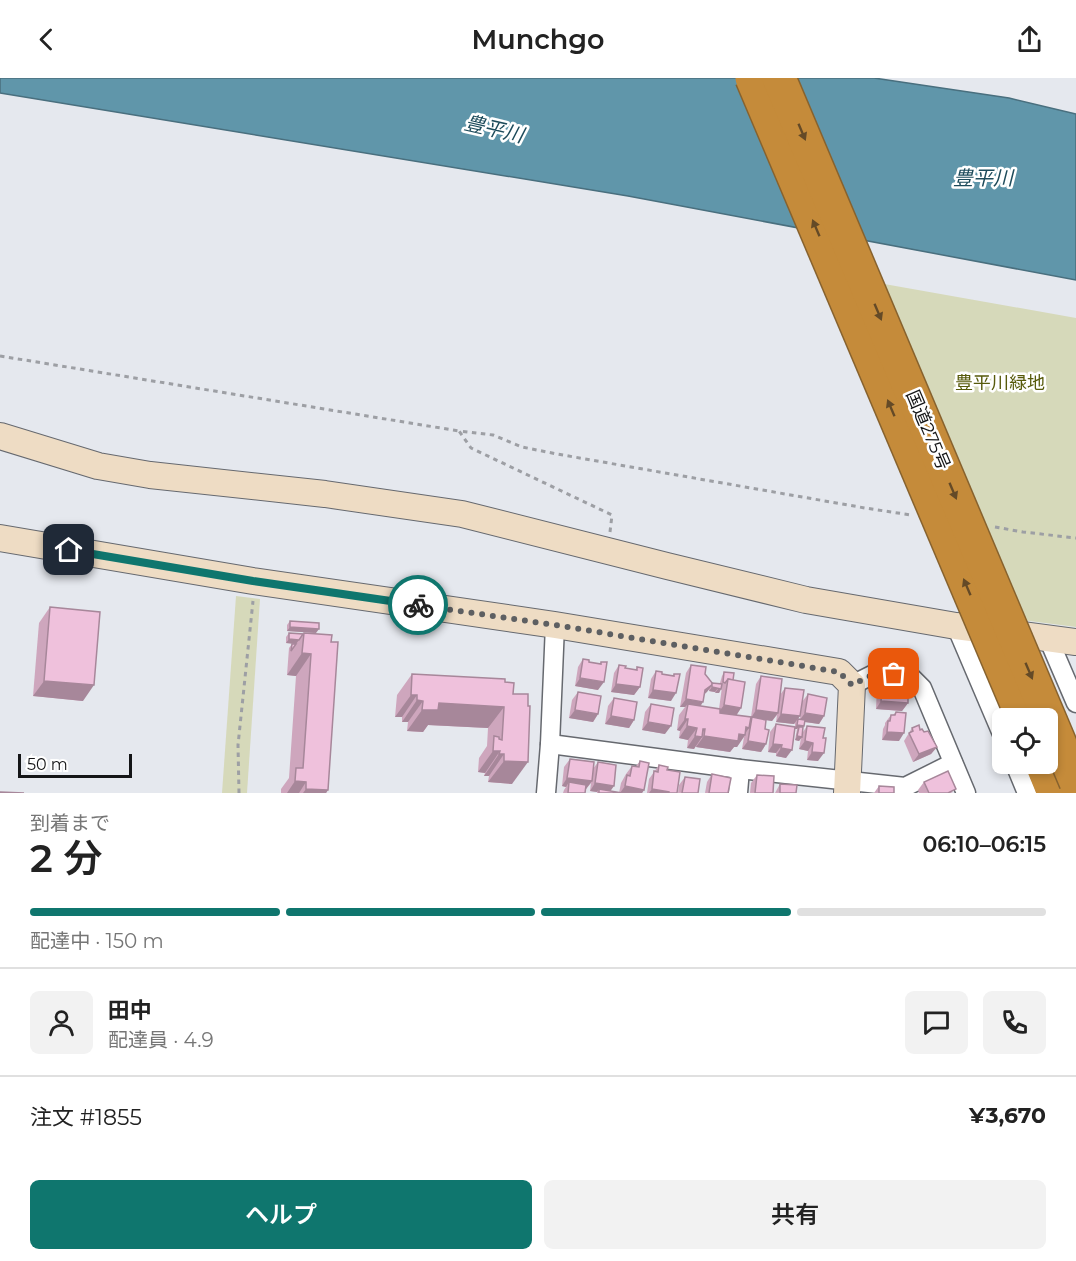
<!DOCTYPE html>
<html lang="ja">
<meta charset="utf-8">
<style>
:root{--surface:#fff;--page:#f2f2f2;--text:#222;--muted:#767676;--line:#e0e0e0;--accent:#0f766e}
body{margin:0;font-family:Montserrat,"Noto Sans JP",sans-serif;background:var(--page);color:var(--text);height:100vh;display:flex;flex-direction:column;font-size:22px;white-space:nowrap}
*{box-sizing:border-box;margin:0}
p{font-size:20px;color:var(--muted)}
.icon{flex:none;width:33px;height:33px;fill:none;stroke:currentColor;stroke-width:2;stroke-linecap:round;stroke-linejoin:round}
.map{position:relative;height:715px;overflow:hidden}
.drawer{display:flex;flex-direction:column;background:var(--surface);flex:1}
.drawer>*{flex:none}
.buttons{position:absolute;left:992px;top:630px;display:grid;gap:12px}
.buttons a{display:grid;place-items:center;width:66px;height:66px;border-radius:9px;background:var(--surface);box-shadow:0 3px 9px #0003;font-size:30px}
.scale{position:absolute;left:18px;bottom:15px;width:114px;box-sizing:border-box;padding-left:6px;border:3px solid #141517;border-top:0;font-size:16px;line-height:21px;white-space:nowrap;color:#141517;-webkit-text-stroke:4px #fff;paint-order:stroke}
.pin{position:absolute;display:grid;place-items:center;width:51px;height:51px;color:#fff;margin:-26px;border-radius:12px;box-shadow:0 3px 9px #0006}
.courier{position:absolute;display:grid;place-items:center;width:60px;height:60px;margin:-30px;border:4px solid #0f766e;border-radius:50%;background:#fff;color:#222;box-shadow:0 2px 8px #0007}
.summary em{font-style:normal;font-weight:600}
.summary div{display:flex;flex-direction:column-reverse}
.summary{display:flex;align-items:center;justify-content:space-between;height:102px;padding:0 30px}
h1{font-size:39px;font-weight:600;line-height:45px}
.bar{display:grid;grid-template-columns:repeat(4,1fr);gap:9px 6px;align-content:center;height:72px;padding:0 30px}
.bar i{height:8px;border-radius:4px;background:var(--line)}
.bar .current{background:var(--accent)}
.bar p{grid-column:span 4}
.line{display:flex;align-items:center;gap:15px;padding:0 30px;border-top:2px solid var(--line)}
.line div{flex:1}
.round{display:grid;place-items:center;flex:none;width:63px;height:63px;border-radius:9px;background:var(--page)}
.cta{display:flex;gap:12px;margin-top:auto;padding:12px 30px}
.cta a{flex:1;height:69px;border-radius:9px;background:var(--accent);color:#fff;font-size:24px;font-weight:600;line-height:69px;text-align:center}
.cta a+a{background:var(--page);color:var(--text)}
header{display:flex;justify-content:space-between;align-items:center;height:78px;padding:0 30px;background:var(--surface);font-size:27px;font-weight:600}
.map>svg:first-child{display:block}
</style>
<header><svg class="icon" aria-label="back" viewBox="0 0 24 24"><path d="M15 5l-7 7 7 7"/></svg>Munchgo<svg class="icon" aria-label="share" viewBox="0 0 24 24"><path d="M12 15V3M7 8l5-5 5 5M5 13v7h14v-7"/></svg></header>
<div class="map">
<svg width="1076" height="715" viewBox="0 0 1076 715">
<rect width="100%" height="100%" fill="#e5e8ee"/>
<!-- green -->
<g fill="#d6d9ba">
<polygon points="873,204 1076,240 1076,549 1022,542"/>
<polygon points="236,518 260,521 247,715 222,715"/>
</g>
<!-- water -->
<polygon fill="#6096aa" stroke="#496f7e" stroke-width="1.5" points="0,0 874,0 1009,20 1076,36 1076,202 628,118 0,15"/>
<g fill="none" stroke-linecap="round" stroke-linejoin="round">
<!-- street casing -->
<g stroke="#66696f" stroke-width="21">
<g id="street">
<polyline points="956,548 1002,656"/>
<polyline points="1048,560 1076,625"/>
<polyline points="852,607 878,594 909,597 922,610 966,715"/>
<polyline points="550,666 740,691 905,709 953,685"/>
<polyline points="1015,686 1027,715"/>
<polyline points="546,715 550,666 555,547"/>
<polyline points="738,715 740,691"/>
</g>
</g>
<!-- secondary casing -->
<g stroke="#66696f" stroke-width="28">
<g id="secondary">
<polyline points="0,358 98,388 150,397 325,416 462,436 667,488 806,522 956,548 1076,564"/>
<polyline points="0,460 253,503 555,547 839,594 852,607 847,715"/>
</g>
</g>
<!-- highway casing -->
<g stroke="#87622e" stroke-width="36">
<polyline id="highway" points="1042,686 1054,715"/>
</g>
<!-- path -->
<g stroke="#9d9fa4" stroke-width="3" stroke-dasharray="4.5 4.5" stroke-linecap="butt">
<polyline points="0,278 459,353"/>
<polyline points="995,449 1023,454 1076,460"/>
<polyline points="610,454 612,437 471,370 459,353 493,357 522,369 557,376 865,430 911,437"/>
<polyline points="239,715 238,667 253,523"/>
</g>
<!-- street -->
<use href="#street" stroke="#fff" stroke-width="18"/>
<!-- secondary -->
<use href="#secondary" stroke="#eedcc4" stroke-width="26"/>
<!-- highway -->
<use href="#highway" stroke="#c58b3a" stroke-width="33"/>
<!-- highway-bridge casing -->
<g stroke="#87622e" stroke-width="36" stroke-linecap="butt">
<g id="highway-bridge">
<polyline points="752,0 1023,640"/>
<polyline points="779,0 1076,704"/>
</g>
</g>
<!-- highway-bridge -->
<use href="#highway-bridge" stroke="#c58b3a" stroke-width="33"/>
</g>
<!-- wall -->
<g fill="#cea6bd" fill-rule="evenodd">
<polygon points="50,529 83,623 33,618 39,545"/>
<polygon points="290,543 316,555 287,553 287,547"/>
<polygon points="289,555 332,557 328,712 326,715 281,715 281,711 289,700 296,598 287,597 289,570 292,566 296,566 286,565 286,559"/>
<polygon points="583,581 589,584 599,586 601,584 598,612 575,608 578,589"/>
<polygon points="619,587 625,590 636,592 637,589 640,609 634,617 611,614 614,595"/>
<path d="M691 587 705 596 712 605H720L722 598 724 594 733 602 741 630 736 637 751 639 756 606 761 598 780 617 785 610 800 638 798 641H800L802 624 808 616 824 638 819 646 804 644 803 649V654L807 648 825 650 818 683 807 682 808 673 799 671 801 660 799 663 795 662 797 651H795L786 680 776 678V675L768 674 770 654 776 646 795 649V645L794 646 776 644 777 637 772 643 766 642 765 651 766 666 761 674 742 671 744 659 737 669H734L730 674 696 669V667L694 671 687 670 688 662 679 660 680 653 677 652 679 637 685 629H680L686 595ZM722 609 719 631 700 628 704 616 709 611V613L719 615Z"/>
<polygon points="656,593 662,596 672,598 674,596 671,623 648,620 651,601"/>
<polygon points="412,596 505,604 513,616 512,706 488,704 489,698 484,698 485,695 478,694 479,680 487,668 488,650 428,647 423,654 407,653 408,644 402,644 402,639 395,639 397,617"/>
<polygon points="883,599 901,615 908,625 902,633 876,631 877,607"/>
<polygon points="578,614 598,636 593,644 569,640 572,622"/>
<polygon points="614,620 634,642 629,650 605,646 608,628"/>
<polygon points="651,626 665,656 642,652 645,634"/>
<polygon points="896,634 899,663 882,662 883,651 885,647 885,645 891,637 893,637"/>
<polygon points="912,650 920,652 924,654 937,669 931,676 913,684 904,663"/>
<polygon points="570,681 593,691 598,684 610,713 619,715 621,705 626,696 632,688 636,688 640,683 644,712 642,715 597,715 597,714 590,713 591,705 586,711 585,711 585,715 563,715 564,712 566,709 562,708 564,689"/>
<polygon points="659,687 667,692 677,715 647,715 649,701"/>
<polygon points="712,696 728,715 705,715 707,704"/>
<polygon points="757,697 773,715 750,715 751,705"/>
<polygon points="685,699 698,715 678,715 679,707"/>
<polygon points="924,704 953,715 919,715 918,712"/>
<polygon points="780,706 796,715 775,715"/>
<polygon points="879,708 894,715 874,715"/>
</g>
<!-- shaded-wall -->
<g fill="#a7879a">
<polygon points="290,549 319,551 316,555 287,553"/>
<polygon points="289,561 299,562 296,566 286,565"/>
<polygon points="302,575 311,576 296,598 287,597"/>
<polygon points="580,600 604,604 598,612 575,608"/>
<polygon points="44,603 94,607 83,623 33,618"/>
<polygon points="616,606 640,609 634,617 611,614"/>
<polygon points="713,606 707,614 700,620 705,612"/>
<polygon points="712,609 718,610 715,614 709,613"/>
<polygon points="718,611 721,611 719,615 715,615"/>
<polygon points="653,612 676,615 671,623 648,620"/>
<polygon points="411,617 417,617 402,639 395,639"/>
<polygon points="686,621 703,624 698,632 688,626 685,629 680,629"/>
<polygon points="417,622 423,623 408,644 402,644"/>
<polygon points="881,623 908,625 902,633 876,631"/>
<polygon points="439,625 504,629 488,650 428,647 423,654 407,653 422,632"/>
<polygon points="724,627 741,630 736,638 718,635"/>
<polygon points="575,632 598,636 593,644 569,640"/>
<polygon points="756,632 778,635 772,643 751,640"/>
<polygon points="805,635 824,638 819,646 799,643"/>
<polygon points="781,636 800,638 794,646 776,644"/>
<polygon points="611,638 634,642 629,650 605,646"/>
<polygon points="685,641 688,641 680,653 677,652"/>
<polygon points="648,644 671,648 665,656 642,652"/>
<polygon points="797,647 804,648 801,652 799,649 797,651 794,651"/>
<polygon points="687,648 697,650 688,662 679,660"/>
<polygon points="746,649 749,650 744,657 745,657 737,669 734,669 730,674 696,669 704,658 739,656"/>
<polygon points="703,651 705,651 700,659 702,659 694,671 687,670 695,658"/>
<polygon points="887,654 904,655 899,663 882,662"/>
<polygon points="797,658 802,659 799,663 795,662"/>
<polygon points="748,663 766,666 761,674 742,671"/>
<polygon points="805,663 813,665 808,673 799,671"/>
<polygon points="773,666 782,667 776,675 768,674"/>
<polygon points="937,669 931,676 913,684 919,676"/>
<polygon points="781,670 792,672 786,680 776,678"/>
<polygon points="493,673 500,673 485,695 478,694"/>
<polygon points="812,674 824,675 818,683 807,682"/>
<polygon points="499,676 504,676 489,698 484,698"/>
<polygon points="504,683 528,684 512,706 488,704"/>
<polygon points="567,700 592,703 586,711 569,709 569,704 566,709 562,708"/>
<polygon points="295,703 306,704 299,715 287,715"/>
<polygon points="595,705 614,708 609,715 599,711 597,714 590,713"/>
<polygon points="625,708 644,712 642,715 620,715"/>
<polygon points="306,711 328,712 326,715 303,715"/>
<polygon points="652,711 669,714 669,715 649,715"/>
</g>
<!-- building -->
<g fill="#efc1dc" stroke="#a7879a" stroke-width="1.5">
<polygon points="50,529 100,534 94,607 44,603"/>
<polygon points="290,543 319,545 319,551 290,549"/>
<polygon points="289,555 303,556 299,562 289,561"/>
<polygon points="304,555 332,557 331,564 338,564 328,712 306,711 306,704 295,703 296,690 303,690 311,576 302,575"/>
<polygon points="292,566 296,566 291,573"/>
<polygon points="583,581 589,582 589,584 601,586 601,584 607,584 604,604 580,600"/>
<polygon points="619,587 626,588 625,590 637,592 637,589 643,590 640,609 616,606"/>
<polygon points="691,587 706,589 705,596 713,606 705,612 703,624 686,621"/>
<polygon points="656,593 662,594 662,596 674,598 674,596 680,596 676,615 653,612"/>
<polygon points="724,594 734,595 733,602 728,601 725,605 723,604"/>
<polygon points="412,596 505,601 505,604 514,605 513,616 528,616 528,628 530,628 528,684 504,683 504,676 499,676 500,673 493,673 494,658 499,659 499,661 502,662 504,629 439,625 438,632 422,632 423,623 417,622 417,617 411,617"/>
<polygon points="902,596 901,615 908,615 908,625 881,623 883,599 895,600"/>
<polygon points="761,598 782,601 778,635 756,632"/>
<polygon points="728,601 745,604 741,630 724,627"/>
<polygon points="712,605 722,606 721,611 712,609"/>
<polygon points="785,610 804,612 800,638 781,636"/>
<polygon points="578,614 601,618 598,636 575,632"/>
<polygon points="808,616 827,620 824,638 805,635"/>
<polygon points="614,620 637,624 634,642 611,638"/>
<polygon points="651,626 674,630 671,648 648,644"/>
<polygon points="688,626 720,631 720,635 751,639 749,650 746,649 745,657 739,656 738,663 704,658 705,651 703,651 702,659 695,658 697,650 687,648 688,641 685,641"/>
<polygon points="896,634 906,635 904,655 887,654 888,643 890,643 891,637 895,637"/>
<polygon points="752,639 766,642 765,651 769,652 766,666 748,663"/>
<polygon points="798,641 805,642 804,648 797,647"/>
<polygon points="776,646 795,649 792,672 781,670 782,667 773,666"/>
<polygon points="919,647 920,652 922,651 924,654 928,653 937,669 919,676 909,655 913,653 912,650"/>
<polygon points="807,648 825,650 823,660 826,660 824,675 812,674 813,665 805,663"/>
<polygon points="799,649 803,649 802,659 797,658"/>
<polygon points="570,681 594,684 592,703 567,700"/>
<polygon points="640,683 649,685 644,712 625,708 627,697 630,698 632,688 639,689"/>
<polygon points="598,684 616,687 614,708 595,705"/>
<polygon points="659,687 668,689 667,692 680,694 677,715 669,715 669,714 652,711 654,693 658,694"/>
<polygon points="948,693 956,711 948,715 929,715 924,704"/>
<polygon points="712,696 731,700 728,715 709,715"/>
<polygon points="757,697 774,698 773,715 755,715"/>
<polygon points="685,699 700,701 698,715 682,715"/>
<polygon points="569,704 586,707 585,715 568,715"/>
<polygon points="780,706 797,707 796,715 780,715"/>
<polygon points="879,708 894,709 894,715 879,715"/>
<polygon points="599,711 622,715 599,715"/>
<polygon points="0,714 24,715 0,715"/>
</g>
<!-- one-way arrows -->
<defs><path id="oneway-solid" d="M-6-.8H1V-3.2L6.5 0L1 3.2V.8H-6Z" transform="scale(1.5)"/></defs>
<g fill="#644a27">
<use href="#oneway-solid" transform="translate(802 54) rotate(67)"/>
<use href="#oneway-solid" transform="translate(816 150) rotate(-113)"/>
<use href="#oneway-solid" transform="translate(878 234) rotate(67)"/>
<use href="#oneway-solid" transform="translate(891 330) rotate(-113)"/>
<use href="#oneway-solid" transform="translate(953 413) rotate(67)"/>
<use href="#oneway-solid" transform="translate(967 509) rotate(-113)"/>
<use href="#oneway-solid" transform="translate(1029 593) rotate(67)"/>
</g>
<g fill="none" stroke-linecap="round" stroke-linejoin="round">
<!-- done -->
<polyline stroke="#5d5f62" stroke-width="6" stroke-dasharray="0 10.8" points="418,527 555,547 839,594 852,607 878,594 894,596"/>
<!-- route -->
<polyline stroke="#0f766e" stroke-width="8" points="69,472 253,503 418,527"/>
</g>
<g text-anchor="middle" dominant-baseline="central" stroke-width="5" stroke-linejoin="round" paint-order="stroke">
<!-- park labels -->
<g font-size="18" fill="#575a0b" stroke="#fff">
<text x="1000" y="305">豊平川緑地</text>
</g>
<!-- street labels -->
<g font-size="18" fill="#141517" stroke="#fff">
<text transform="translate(928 352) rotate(67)">国道275号</text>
</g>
<!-- water labels -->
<g font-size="20" font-style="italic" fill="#1d4b5b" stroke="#fff">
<text transform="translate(494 51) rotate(13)">豊平川</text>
<text x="983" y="100">豊平川</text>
</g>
</g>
</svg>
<div class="buttons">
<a><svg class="icon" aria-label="locate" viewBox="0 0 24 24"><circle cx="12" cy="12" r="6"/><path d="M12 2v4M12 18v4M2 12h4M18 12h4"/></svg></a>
</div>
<div class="scale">50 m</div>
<div class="pin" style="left:894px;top:596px;background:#ea580c"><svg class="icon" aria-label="bag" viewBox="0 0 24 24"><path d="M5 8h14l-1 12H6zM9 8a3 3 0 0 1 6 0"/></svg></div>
<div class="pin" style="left:69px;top:472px;background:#1f2937"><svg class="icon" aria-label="home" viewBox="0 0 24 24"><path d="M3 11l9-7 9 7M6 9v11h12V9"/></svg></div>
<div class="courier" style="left:418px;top:527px"><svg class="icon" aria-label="bike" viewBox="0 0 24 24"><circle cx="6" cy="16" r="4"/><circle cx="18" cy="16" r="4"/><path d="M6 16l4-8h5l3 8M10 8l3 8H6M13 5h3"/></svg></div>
</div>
<section class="drawer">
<div class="summary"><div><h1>2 分</h1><p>到着まで</p></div><em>06:10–06:15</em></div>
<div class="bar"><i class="current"></i><i class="current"></i><i class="current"></i><i></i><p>配達中 · 150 m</p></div>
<div class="line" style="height:108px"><a class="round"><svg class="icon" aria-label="person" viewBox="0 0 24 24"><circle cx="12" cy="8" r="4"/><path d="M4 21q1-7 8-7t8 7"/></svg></a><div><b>田中</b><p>配達員 · 4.9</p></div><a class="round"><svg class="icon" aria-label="chat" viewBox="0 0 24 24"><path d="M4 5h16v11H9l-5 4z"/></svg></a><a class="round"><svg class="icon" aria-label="phone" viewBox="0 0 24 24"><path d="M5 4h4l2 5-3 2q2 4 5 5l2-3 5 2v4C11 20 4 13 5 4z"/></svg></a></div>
<div class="line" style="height:78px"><div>注文 #1855</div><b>¥3,670</b></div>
<div class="cta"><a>ヘルプ</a><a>共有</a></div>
</section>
